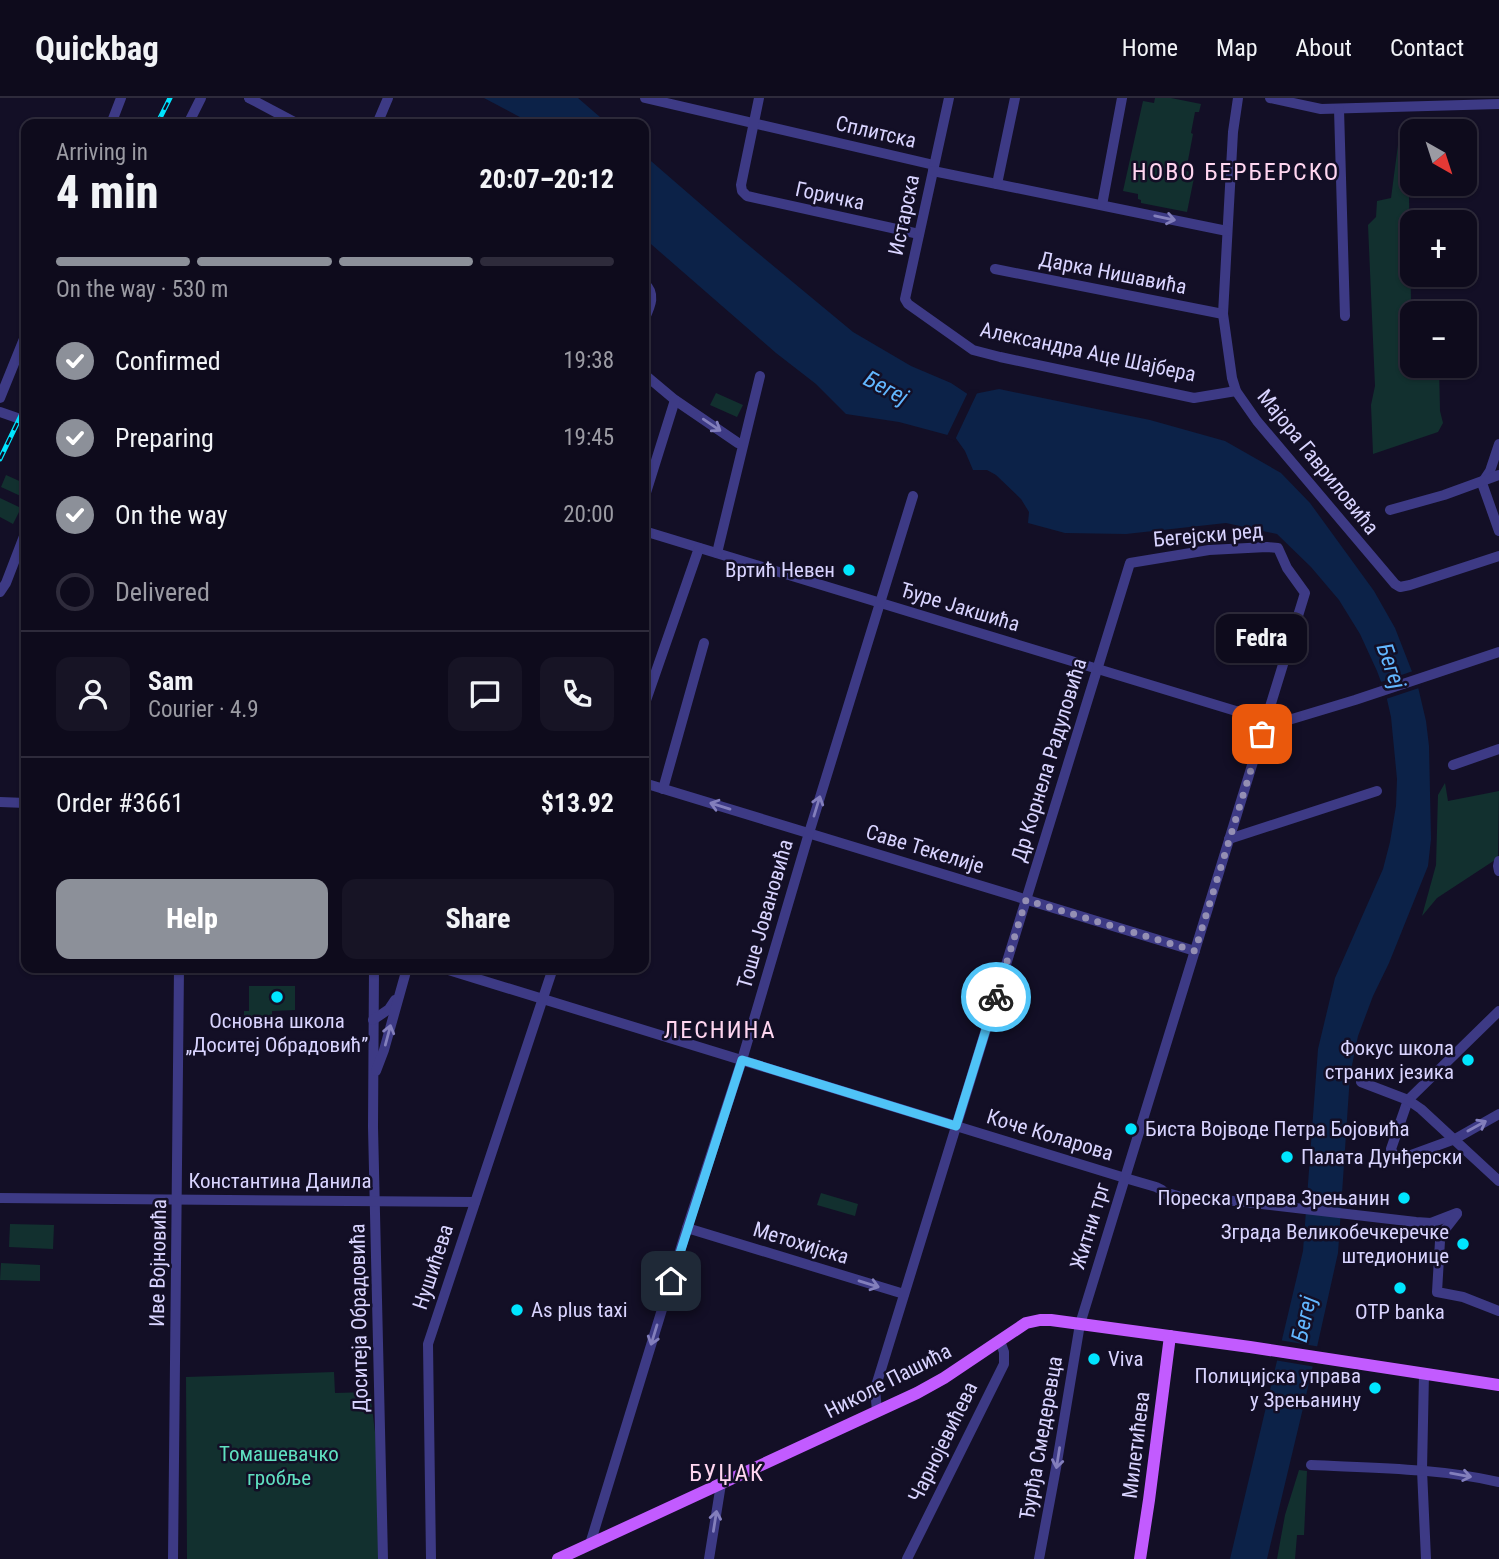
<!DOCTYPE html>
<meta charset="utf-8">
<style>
:root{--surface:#0e0b1c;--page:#171425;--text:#f1f3f6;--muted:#9b9ba3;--line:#2e2b3b;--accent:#8c9099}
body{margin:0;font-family:"Roboto Condensed",sans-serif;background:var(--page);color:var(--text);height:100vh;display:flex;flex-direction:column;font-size:26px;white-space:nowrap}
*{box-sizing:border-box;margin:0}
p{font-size:23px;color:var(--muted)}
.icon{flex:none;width:38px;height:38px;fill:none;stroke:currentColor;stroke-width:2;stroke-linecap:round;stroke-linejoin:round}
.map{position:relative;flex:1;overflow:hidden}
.drawer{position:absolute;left:21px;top:21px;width:628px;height:854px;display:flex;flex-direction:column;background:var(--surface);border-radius:14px;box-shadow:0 2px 5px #0004,0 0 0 2px var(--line)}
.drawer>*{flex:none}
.needle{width:46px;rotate:141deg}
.tools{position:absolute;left:1400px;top:21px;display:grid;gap:14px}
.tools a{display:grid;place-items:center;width:77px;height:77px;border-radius:14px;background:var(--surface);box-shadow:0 2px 5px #0004,0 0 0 2px var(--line);font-size:35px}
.pin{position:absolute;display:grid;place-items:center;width:60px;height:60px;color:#fff;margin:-30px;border-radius:14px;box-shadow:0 4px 10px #0006}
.courier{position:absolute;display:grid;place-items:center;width:70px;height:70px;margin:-35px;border:5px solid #4fc3f7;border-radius:50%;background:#fff;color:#222;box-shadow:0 2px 9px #0007}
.bubble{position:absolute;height:49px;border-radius:14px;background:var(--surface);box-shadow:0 2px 5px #0004,0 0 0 2px var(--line);font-size:23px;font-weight:800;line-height:49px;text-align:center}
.head em{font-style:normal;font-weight:800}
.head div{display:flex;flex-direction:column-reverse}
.head{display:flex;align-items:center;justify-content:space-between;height:119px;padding:0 35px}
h1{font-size:46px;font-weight:800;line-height:52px}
.bar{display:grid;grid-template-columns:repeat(4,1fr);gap:10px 7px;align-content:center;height:84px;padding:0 35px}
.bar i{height:9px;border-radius:5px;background:var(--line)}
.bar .on{background:var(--accent)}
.bar p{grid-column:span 4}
.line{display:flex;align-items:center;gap:18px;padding:0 35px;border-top:2px solid var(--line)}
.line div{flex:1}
.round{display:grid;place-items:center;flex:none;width:74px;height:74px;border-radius:14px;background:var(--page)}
ol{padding:0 35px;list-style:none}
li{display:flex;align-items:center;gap:21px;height:77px}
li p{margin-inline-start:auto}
li .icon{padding:7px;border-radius:50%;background:var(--accent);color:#fff;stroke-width:4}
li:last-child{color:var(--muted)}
li i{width:38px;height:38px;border:4px solid var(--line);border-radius:50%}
.button{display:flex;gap:14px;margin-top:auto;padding:14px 35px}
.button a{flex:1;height:80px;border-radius:14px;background:var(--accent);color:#fff;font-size:28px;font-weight:800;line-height:80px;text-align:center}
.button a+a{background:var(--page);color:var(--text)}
header{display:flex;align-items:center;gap:42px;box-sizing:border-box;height:98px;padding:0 35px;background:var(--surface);border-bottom:2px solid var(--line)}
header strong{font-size:33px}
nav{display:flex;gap:38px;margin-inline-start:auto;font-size:24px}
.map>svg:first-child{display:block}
</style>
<header>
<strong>Quickbag</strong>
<nav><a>Home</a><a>Map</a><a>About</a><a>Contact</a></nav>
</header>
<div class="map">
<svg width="1499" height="1461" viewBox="0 0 1499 1461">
<rect width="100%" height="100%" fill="#130f26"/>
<!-- green -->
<g fill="#12302f">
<polygon points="1155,0 1171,0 1201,6 1199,14 1195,14 1191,35 1193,36 1186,73 1195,75 1187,114 1141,105 1141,102 1138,101 1138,96 1123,93 1143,3 1154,5"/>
<polygon points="1398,47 1408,47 1411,202 1414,215 1412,215 1412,268 1439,268 1440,313 1443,325 1438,334 1373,356 1371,307 1375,288 1368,127 1376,119 1377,103 1391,100"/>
<polygon points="716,295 743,307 737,319 710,307"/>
<polygon points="6,377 26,386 25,400 1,389"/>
<polygon points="0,400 21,410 13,426 0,419"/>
<polygon points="1445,685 1448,703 1499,693 1498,760 1437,800 1422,818 1436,767 1438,697"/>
<polygon points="249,888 295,888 295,912 272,913 272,929 244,929 244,913 249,913"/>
<polygon points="821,1095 858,1106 855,1118 817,1107"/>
<polygon points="10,1126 54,1127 53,1151 9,1149"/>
<polygon points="1,1165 40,1167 40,1183 0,1182"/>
<polygon points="334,1274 335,1295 370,1294 376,1342 379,1461 187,1461 186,1279"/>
<polygon points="1299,1372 1307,1373 1304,1437 1297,1437 1295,1461 1277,1461 1285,1417"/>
</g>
<!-- water -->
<g fill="#0c2248">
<polygon points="484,0 578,0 608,26 533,26"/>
<polygon points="644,57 741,141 853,234 911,268 951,285 969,297 999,291 1150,322 1225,343 1281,375 1310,405 1374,493 1395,530 1418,589 1426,623 1429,648 1431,741 1428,768 1389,865 1373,898 1358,938 1350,977 1338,1155 1309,1285 1267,1461 1230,1461 1303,1153 1318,951 1335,880 1383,771 1390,744 1396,708 1397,681 1391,619 1386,597 1377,573 1360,536 1339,502 1311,469 1277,436 1226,425 1126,436 1065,435 1028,425 1029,414 1021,401 996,377 987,372 973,372 965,353 955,339 899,324 846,316 816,286 776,255 644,140"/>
</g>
<!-- pier -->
<g fill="#130f26">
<polygon points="979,291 954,344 953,342 946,340 969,292"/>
<polygon points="1416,572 1422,589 1383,602 1378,585"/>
<polygon points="1279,1242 1321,1249 1316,1269 1274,1262"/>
</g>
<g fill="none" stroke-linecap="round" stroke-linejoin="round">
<!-- minor -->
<g stroke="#3d3a85" stroke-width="10">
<polyline points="249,0 298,26"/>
<polyline points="645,0 934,67"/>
<polyline points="759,0 741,87 742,93 747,98 919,136"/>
<polyline points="949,0 905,201 908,206 973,252 1000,259 1194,300 1236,293"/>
<polyline points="1238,0 1233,34 1223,216 1232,280 1236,293 1257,323 1395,486 1400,489 1410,487 1499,458"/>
<polyline points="1270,0 1321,11 1499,6"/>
<polyline points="1339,11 1345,218"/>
<polyline points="111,26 121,0"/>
<polyline points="188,26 201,0"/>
<polyline points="377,26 388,0"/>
<polyline points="933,73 1227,133"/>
<polyline points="997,86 1015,0"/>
<polyline points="1102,107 1122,0"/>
<polyline points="995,171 1223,216"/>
<path d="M644 185C657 196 650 209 644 222"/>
<polyline points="644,276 675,302 738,345 743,346"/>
<polyline points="0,300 26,236"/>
<polyline points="0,314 26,323"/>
<polyline points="1499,346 1490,373 1482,385 1499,433"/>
<polyline points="644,401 675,302"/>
<polyline points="1390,412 1444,397 1499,377"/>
<polyline points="644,433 1272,624 1282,624 1355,602 1499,554"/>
<polyline points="717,455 760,278"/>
<polyline points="0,494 6,485 26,433"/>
<polyline points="644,608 699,450"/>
<polyline points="1453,667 1499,651"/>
<polyline points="644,685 1195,853"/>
<polyline points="663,691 704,545"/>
<polyline points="0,704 26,705"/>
<polyline points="1229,741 1377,693"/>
<polyline points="1499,763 1498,768 1499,773"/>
<polyline points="374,870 373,1029 383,1461"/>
<polyline points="442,870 1125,1080 1156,1089 1162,1092 1164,1096"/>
<path d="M1499 913 1408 1002 1391 1051C1393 1057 1397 1060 1403 1060L1455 1041 1499 1016"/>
<polyline points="373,922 389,911 395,902"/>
<polyline points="376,973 384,952 407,870"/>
<polyline points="1361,984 1408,1002 1421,1011 1499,1083"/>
<polyline points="1164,1094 1192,1102 1236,1103 1416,1124 1431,1125 1457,1115"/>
<polyline points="0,1100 475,1104"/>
<polyline points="1457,1116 1443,1134 1440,1143 1437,1194 1463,1199 1499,1213"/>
<polyline points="687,1130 904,1196"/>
<polyline points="1424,1276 1422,1372 1426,1461"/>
<polyline points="877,1313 875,1291 1130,465 1209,452 1267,449 1278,450 1287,470 1305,495 1080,1226 1056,1370 1039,1461"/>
<path d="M1311 1367C1374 1370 1437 1370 1499 1384"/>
<polyline points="590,1446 687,1130 742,962 809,735 913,398"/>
<polyline points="173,1461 179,870"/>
<polyline points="431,1461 428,1246 553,870"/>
<polyline points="709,1461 721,1386"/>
<polyline points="907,1461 1004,1266 1004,1254 1000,1243"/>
</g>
<!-- major -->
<g stroke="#c25bff" stroke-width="12">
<polyline points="558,1461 917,1295 944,1280 1026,1225 1040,1222 1051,1222 1250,1249 1499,1287"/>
<polyline points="1140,1461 1149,1402 1170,1238"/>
</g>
<!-- rail casing -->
<g stroke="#00e5ff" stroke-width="5">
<g id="rail">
<polyline points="157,26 170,0"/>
<polyline points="0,361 26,307"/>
</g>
</g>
<!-- rail -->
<use href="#rail" stroke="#130f26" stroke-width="2.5" stroke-dasharray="8" stroke-linecap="butt"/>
</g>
<!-- one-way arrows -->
<defs><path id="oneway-shaft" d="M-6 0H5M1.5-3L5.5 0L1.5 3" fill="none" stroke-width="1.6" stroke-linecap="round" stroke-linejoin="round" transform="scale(1.75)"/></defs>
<g stroke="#837fbc">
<use href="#oneway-shaft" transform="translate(1165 120) rotate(12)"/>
<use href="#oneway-shaft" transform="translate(712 327) rotate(34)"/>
<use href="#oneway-shaft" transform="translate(720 708) rotate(-163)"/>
<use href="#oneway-shaft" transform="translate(817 708) rotate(-73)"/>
<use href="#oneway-shaft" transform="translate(388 937) rotate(-75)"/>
<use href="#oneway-shaft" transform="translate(1477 1028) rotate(-29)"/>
<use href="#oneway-shaft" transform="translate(869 1186) rotate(17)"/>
<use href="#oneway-shaft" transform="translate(654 1237) rotate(107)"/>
<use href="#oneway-shaft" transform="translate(1058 1360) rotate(99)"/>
<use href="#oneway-shaft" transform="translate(1461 1377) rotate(10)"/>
<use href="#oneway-shaft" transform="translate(715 1423) rotate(-81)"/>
</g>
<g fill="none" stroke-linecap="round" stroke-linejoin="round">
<!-- done -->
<polyline stroke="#948fb3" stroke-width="7" stroke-dasharray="0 12.6" points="996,899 1026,802 1195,853 1262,636"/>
<!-- route -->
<polyline stroke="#4fc3f7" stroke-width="9" points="671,1183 742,962 956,1028 996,899"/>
</g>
<!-- markers -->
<g fill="#00e5ff" stroke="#130f26" stroke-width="2.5">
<circle cx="849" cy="472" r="7"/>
<circle cx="277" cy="899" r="7"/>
<circle cx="1468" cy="962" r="7"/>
<circle cx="1131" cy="1031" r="7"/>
<circle cx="1287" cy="1059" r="7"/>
<circle cx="1404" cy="1100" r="7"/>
<circle cx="1463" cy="1146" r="7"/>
<circle cx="1400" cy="1190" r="7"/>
<circle cx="517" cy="1212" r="7"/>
<circle cx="1094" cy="1261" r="7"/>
<circle cx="1375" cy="1290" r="7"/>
</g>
<g text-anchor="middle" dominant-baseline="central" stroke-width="5" stroke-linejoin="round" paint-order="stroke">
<!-- street labels -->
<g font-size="21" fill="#d9d4ff" stroke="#130f26">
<text transform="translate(876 34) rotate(13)">Сплитска</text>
<text transform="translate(830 98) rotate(12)">Горичка</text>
<text transform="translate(904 117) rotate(-78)">Истарска</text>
<text transform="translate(1113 175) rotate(11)">Дарка Нишавића</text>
<text transform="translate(1088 254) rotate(12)">Александра Аце Шајбера</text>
<text transform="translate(1318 364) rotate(51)">Мајора Гавриловића</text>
<text transform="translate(1208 437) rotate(-5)">Бегејски ред</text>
<text transform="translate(960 509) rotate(17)">Ђуре Јакшића</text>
<text transform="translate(1049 662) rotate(-73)">Др Корнела Радуловића</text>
<text transform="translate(925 751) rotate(17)">Саве Текелије</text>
<text transform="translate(765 816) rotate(-74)">Тоше Јовановића</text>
<text transform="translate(1050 1037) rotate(17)">Коче Коларова</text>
<text x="280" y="1083">Константина Данила</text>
<text transform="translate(1090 1128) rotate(-73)">Житни трг</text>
<text transform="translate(801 1145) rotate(17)">Метохијска</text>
<text transform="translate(158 1165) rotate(-89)">Иве Војновића</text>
<text transform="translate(433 1169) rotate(-72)">Нушићева</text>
<text transform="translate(359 1220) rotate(-91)">Доситеја Обрадовића</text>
<text transform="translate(888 1283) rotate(-27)">Николе Пашића</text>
<text transform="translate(1041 1340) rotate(-80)">Ђурђа Смедеревца</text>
<text transform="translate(943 1344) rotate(-64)">Чарнојевићева</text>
<text transform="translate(1136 1347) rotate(-83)">Милетићева</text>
</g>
<!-- poi labels -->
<g font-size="21" fill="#d9d4ff" stroke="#130f26" text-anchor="end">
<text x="835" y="472">Вртић Невен</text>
<text x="277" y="923" text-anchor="middle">Основна школа<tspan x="277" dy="24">„Доситеј Обрадовић”</tspan></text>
<text x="1454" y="950">Фокус школа<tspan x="1454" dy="24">страних језика</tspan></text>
<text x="1145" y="1031" text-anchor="start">Биста Војводе Петра Бојовића</text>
<text x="1301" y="1059" text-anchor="start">Палата Дунђерски</text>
<text x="1390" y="1100">Пореска управа Зрењанин</text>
<text x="1449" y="1134">Зграда Великобечкеречке<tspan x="1449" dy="24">штедионице</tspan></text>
<text x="531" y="1212" text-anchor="start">As plus taxi</text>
<text x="1400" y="1214" text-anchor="middle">OTP banka</text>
<text x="1108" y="1261" text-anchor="start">Viva</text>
<text x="1361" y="1278">Полицијска управа<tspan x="1361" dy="24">у Зрењанину</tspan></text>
</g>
<!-- park labels -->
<g font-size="21" fill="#5fe0c0" stroke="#130f26">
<text x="279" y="1356">Томашевачко<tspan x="279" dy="24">гробље</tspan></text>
</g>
<!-- water labels -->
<g font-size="23" font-style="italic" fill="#62b6ff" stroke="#130f26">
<text transform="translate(886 290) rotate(28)">Бегеј</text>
<text transform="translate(1391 568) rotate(71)">Бегеј</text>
<text transform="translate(1304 1221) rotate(-78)">Бегеј</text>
</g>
<!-- neighbourhood labels -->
<g font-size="23" letter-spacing="2" fill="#ffd6f0" stroke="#130f26">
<text x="727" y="1375">БУЏАК</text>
</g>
<!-- quarter labels -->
<g font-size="24" letter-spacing="2" fill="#ffd6f0" stroke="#130f26">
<text x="1236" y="74">НОВО БЕРБЕРСКО</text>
<text x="720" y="932">ЛЕСНИНА</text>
</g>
</g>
</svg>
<div class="tools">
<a><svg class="needle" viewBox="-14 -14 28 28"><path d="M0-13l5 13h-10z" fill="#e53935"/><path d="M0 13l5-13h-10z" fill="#9b9ba3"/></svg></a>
<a>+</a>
<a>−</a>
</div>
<div class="pin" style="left:1262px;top:636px;background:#ea580c"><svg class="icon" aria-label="bag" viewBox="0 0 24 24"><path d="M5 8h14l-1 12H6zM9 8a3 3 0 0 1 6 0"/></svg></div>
<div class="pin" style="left:671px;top:1183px;background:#1f2937"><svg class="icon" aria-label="home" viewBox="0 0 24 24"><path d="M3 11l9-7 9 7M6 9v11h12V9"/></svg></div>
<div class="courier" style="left:996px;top:899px"><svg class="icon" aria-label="bike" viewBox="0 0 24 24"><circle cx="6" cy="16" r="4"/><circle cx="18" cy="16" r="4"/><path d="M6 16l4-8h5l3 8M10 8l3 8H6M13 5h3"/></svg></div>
<div class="bubble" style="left:1216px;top:516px;width:91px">Fedra</div>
<section class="drawer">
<div class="head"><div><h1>4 min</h1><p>Arriving in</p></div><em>20:07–20:12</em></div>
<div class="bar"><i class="on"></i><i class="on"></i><i class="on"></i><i></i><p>On the way · 530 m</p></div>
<ol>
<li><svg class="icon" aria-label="check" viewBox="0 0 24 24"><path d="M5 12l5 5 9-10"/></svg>Confirmed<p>19:38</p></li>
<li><svg class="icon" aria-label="check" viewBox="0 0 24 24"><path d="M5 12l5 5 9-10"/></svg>Preparing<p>19:45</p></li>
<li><svg class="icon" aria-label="check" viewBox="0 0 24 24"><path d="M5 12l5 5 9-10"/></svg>On the way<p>20:00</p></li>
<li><i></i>Delivered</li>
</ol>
<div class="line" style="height:126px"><a class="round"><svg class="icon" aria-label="person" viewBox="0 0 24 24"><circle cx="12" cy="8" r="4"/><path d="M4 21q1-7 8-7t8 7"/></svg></a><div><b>Sam</b><p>Courier · 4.9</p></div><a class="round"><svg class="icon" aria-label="chat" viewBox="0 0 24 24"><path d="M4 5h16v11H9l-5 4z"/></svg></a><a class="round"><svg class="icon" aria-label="phone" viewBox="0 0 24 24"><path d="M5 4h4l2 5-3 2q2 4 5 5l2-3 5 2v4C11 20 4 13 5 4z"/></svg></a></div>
<div class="line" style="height:91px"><div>Order #3661</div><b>$13.92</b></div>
<div class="button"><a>Help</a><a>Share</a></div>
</section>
</div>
